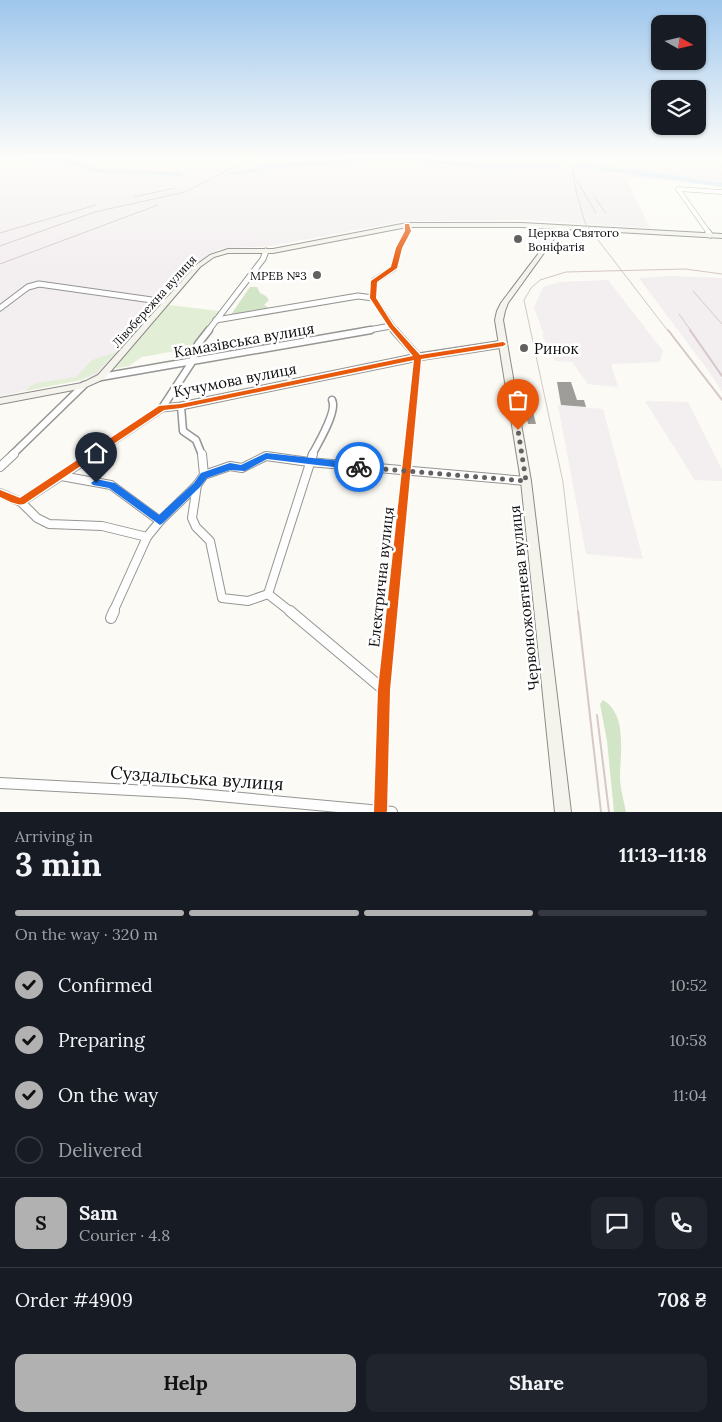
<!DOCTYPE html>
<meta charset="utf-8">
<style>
:root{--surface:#171b24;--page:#20242c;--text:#f1f3f6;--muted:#9ea1a6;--line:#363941;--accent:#b1b1b2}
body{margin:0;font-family:Lora,serif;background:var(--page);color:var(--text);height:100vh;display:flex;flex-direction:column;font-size:19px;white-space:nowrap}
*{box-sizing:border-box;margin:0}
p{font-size:16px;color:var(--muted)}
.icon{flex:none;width:28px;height:28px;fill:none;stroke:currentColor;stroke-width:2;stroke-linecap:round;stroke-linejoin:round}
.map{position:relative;height:812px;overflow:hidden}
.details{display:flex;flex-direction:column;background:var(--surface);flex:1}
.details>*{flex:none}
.needle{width:32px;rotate:98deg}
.buttons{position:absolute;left:651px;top:15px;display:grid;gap:10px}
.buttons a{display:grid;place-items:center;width:55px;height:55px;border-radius:10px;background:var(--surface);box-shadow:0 1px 4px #0004;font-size:25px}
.pin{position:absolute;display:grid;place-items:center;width:42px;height:42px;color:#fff;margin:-51px -21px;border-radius:50% 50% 50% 0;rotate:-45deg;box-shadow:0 0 5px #0007}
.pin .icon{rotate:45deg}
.courier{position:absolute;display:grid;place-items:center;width:50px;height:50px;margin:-25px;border:4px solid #1a73e8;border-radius:50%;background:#fff;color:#222;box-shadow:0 1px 6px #0007}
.head em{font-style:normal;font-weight:700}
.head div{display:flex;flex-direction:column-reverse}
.head{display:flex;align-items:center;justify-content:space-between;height:85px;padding:0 15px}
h1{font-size:32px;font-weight:700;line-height:38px}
.bar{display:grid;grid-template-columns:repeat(4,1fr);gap:8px 5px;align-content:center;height:60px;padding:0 15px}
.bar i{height:6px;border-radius:4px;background:var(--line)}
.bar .on{background:var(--accent)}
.bar p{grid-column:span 4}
.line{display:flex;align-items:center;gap:12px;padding:0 15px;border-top:1px solid var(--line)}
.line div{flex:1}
.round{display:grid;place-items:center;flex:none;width:52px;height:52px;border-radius:10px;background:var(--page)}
ol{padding:0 15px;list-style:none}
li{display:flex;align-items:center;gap:15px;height:55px}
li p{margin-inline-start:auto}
li .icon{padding:5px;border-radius:50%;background:var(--accent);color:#111;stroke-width:4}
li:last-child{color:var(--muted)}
li i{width:28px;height:28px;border:2px solid var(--line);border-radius:50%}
.cta{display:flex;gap:10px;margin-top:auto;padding:10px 15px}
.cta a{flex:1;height:58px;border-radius:10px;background:var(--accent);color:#111;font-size:20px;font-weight:700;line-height:58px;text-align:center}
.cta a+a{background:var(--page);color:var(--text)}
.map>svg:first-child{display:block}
</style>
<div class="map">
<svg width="722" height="812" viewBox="0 0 722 812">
<rect width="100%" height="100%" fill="#fbfaf5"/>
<!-- industrial -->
<g fill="#f3eef0">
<polygon points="0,156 722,156 722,184 626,178 650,228 527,220 405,221 270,246 220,249 200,260 96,376 0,396"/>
<polygon points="670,276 722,278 722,392 710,373 639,278"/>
<polygon points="608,280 663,351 660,362 611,364 618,387 588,384 572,362 555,361 542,335 544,334 534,308 543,287 560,282"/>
<polygon points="645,401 688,402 722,470 722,481 695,480"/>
<polygon points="558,405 603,409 643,559 586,554"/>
</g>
<!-- green -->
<g fill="#e3eed7">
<polygon points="169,305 219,311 190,351 181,353 181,350 142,357 129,366 112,369"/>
<polygon points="116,352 96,373 81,380 26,391 29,387 37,383 76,377 92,360"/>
</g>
<!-- forest -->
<g fill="#d3e5c7">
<polygon points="250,287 257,287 260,293 266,296 269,300 264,305 269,308 267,310 230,316"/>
<path d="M603 700C628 715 620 753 620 777 620 788 624 801 626 812H614L607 741 600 704Z"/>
</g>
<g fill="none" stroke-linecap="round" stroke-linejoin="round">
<!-- stream -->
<polyline stroke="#d0e2f1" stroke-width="1" points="29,158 30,156"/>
<!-- river -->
<g fill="#d0e2f1" fill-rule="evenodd">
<polygon points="0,156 68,159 101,169 181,172 184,174 181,176 100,173 67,163 0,158"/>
<path d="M395 156 489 165 558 164 561 166 558 168 489 169 395 160 263 169C252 173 239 178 228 173L231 171H244L262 165Z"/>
<polygon points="579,164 658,173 722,183 722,187 577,167 576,166"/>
</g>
</g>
<!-- building -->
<g fill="#9f9d9a">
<polygon points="557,382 571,382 577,400 584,400 586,407 561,405"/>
<polygon points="521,383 526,383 536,424 528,424 521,395 524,395"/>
</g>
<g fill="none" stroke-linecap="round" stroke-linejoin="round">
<!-- minor-far4 casing -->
<g stroke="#959593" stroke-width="5">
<g id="minor-far4">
<polyline points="407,233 407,225"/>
<polyline points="709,233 678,189 722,192"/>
</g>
</g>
<!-- minor-far3 casing -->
<g stroke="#959593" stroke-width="7">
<g id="minor-far3">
<polyline points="708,232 710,235"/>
<polyline points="0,308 28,287 39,284 166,302"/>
<polyline points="216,320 358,296 373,298"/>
<polyline points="208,331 263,259 266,251"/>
<polyline points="363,331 391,326"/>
<polyline points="395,331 373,298 374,281 394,268 399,248 407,232"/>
</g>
</g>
<!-- minor-far2 casing -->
<g stroke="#959593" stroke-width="9">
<g id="minor-far2">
<polyline points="394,330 418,357 408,455"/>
<polyline points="101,377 371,330"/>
<polyline points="181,406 183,431 196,440 202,455"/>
<polyline points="162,408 192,362 198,344 209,330"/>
<polyline points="12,455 84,385"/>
<polyline points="92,455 162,408 181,406 418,357 503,344"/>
<path d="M312 455C318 443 338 411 332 400"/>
</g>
</g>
<!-- minor-far1 casing -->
<g stroke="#959593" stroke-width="10">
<g id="minor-far1">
<polyline points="202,454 204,475 197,485 192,518 196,527 210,541 222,598 248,601 268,594 291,612"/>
<polyline points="0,467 14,454"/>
<polyline points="204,475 230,466 242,468 266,456 309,462 526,481"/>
<polyline points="61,476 111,485 160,521"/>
<polyline points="0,493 21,502 94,454"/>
<polyline points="21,502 37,518 49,524 102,526 147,537"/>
<polyline points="268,594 313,454"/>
<polyline points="113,612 147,537 160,521 197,485"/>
<polyline points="392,612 408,454"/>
</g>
</g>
<!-- minor casing -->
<g stroke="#959593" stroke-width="12">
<g id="minor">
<polyline points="290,611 384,690"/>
<polyline points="111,618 114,611"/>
<polyline points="0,783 187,793 392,812"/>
<polyline points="380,811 384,690 392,611"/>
</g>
</g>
<!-- secondary casing -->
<g stroke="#8c8b89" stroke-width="2">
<polygon id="secondary" points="407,223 522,223 722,234 722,238 565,229 559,232 508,303 505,311 503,320 531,481 571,812 555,812 521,481 495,320 497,311 501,303 557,229 522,227 407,227 273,253 228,253 214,257 200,267 104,379 84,388 0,404 0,398 82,383 98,375 196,265 210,255 228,249 273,249"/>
</g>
<!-- minor-far4 -->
<use href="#minor-far4" stroke="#fefefe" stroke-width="4"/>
<!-- minor-far3 -->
<use href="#minor-far3" stroke="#fefefe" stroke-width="5"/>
<!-- minor-far2 -->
<use href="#minor-far2" stroke="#fefefe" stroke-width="6"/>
<!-- minor-far1 -->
<use href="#minor-far1" stroke="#fefefe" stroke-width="8"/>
<!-- minor -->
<use href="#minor" stroke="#fefefe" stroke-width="10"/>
<!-- secondary -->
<use href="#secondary" fill="#f4f4ec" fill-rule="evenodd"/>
<!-- tram-far1 -->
<polyline stroke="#d6c8c7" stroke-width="1" points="578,612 563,482 524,300 531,288 540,280 566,272 685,269 722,274"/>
<!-- tram -->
<g stroke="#d6c8c7" stroke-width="2">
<polyline points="578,611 601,812"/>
<polyline points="597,715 609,812"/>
</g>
<!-- rail-far1 -->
<g stroke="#d6c8c7" stroke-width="1">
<polyline points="250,161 270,156"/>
<polyline points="573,167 575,187 585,223 668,331"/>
<polyline points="577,181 596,213"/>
<polyline points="134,197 175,188"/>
<polyline points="594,197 606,213"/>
<polyline points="0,233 96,205"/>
<polyline points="0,246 95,212 185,192 256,156"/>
<polyline points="0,264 158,205"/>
<polyline points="693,291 722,324"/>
<polyline points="679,314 691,331"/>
</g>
<!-- rail -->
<g stroke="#d6c8c7" stroke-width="2">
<polyline points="668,330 722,400"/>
<polyline points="690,330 722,376"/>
</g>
<!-- cycleway casing -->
<g stroke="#fff" stroke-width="3">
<path id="cycleway" d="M405 224H409L411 231 402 248 397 268 377 282 376 298 393 325 420 355 503 342 506 344 503 346 421 359 390 690 387 811 386 812H374L378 690 414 360 181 408 164 410 24 504C17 506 7 500 0 497V490L20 498 159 406 181 404 413 356 389 327 370 298 371 281 391 267 396 248 405 231Z"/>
</g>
<!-- cycleway -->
<use href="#cycleway" fill="#e8590c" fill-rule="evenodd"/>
</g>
<!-- sky -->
<linearGradient id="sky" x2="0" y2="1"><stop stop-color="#9ec6ec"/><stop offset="0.58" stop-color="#fdfdfa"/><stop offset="1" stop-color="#fdfdfa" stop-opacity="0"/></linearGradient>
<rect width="722" height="270" fill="url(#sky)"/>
<!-- route -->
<polygon fill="#1a73e8" points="266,453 359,463 363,467 359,470 267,459 245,471 230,470 207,478 200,487 163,523 160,525 109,488 93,485 91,483 96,479 115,483 159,515 194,483 201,473 230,463 241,465"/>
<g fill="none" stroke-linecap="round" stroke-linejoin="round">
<!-- done -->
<polyline stroke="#626160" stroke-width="5" stroke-dasharray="0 9" points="359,467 526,481 518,430"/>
</g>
<!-- markers -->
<g fill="#626160" stroke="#fff" stroke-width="2">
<circle cx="518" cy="239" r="5"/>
<circle cx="317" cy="275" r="5"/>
<circle cx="524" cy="348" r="5"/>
</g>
<g text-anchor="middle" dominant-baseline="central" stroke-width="5" stroke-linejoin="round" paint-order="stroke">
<!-- far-poi labels -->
<g font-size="12" fill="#0f0f0f" stroke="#fff" text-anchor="start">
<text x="528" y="232">Церква Святого<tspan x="528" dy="14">Воніфатія</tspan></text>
<text x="307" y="275" text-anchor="end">МРЕВ №3</text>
</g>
<!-- far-street labels -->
<g font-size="12" fill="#0f0f0f" stroke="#fff">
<text transform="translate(154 301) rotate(-48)">Лівобережна вулиця</text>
</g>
<!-- street labels -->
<g font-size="15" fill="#0f0f0f" stroke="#fff">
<text transform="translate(244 340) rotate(-10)">Камазівська вулиця</text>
<text transform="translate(235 380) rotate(-11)">Кучумова вулиця</text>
<text transform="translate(381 577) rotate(-84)">Електрична вулиця</text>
<text transform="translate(524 598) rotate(-96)">Червоножовтнева вулиця</text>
</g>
<!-- poi labels -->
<g font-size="15" fill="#0f0f0f" stroke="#fff" text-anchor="start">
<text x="534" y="348">Ринок</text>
</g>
<!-- near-street labels -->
<g font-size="18" fill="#0f0f0f" stroke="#fff">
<text transform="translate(197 778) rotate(4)">Суздальська вулиця</text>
</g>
</g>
</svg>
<div class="buttons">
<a><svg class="needle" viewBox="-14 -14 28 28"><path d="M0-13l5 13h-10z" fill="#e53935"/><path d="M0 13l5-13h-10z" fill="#9ea1a6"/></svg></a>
<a><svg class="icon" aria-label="layers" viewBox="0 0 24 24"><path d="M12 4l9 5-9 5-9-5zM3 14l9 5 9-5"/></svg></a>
</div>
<div class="pin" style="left:518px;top:430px;background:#ea580c"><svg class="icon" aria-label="bag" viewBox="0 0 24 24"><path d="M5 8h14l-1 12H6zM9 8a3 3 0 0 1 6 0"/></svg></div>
<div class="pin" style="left:96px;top:483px;background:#1f2937"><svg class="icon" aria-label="home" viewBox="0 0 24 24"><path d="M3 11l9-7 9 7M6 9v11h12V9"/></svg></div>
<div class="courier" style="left:359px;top:467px"><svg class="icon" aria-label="bike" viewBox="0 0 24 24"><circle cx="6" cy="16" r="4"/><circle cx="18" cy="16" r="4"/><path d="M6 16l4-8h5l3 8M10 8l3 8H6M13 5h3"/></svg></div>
</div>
<section class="details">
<div class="head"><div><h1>3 min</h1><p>Arriving in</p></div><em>11:13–11:18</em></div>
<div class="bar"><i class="on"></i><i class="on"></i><i class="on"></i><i></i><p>On the way · 320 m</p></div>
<ol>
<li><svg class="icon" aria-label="check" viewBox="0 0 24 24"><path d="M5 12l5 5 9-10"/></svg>Confirmed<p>10:52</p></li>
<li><svg class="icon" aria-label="check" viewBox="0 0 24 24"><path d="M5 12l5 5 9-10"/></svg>Preparing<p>10:58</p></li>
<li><svg class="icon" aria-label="check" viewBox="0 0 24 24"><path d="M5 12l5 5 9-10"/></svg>On the way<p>11:04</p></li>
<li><i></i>Delivered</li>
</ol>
<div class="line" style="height:90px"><b class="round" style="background:var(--accent);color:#111">S</b><div><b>Sam</b><p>Courier · 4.8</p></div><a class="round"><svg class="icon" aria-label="chat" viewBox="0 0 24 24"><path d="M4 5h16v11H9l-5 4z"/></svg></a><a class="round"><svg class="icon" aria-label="phone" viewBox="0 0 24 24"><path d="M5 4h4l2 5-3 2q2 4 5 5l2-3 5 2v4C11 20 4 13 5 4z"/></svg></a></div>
<div class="line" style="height:65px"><div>Order #4909</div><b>708 ₴</b></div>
<div class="cta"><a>Help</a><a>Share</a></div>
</section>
